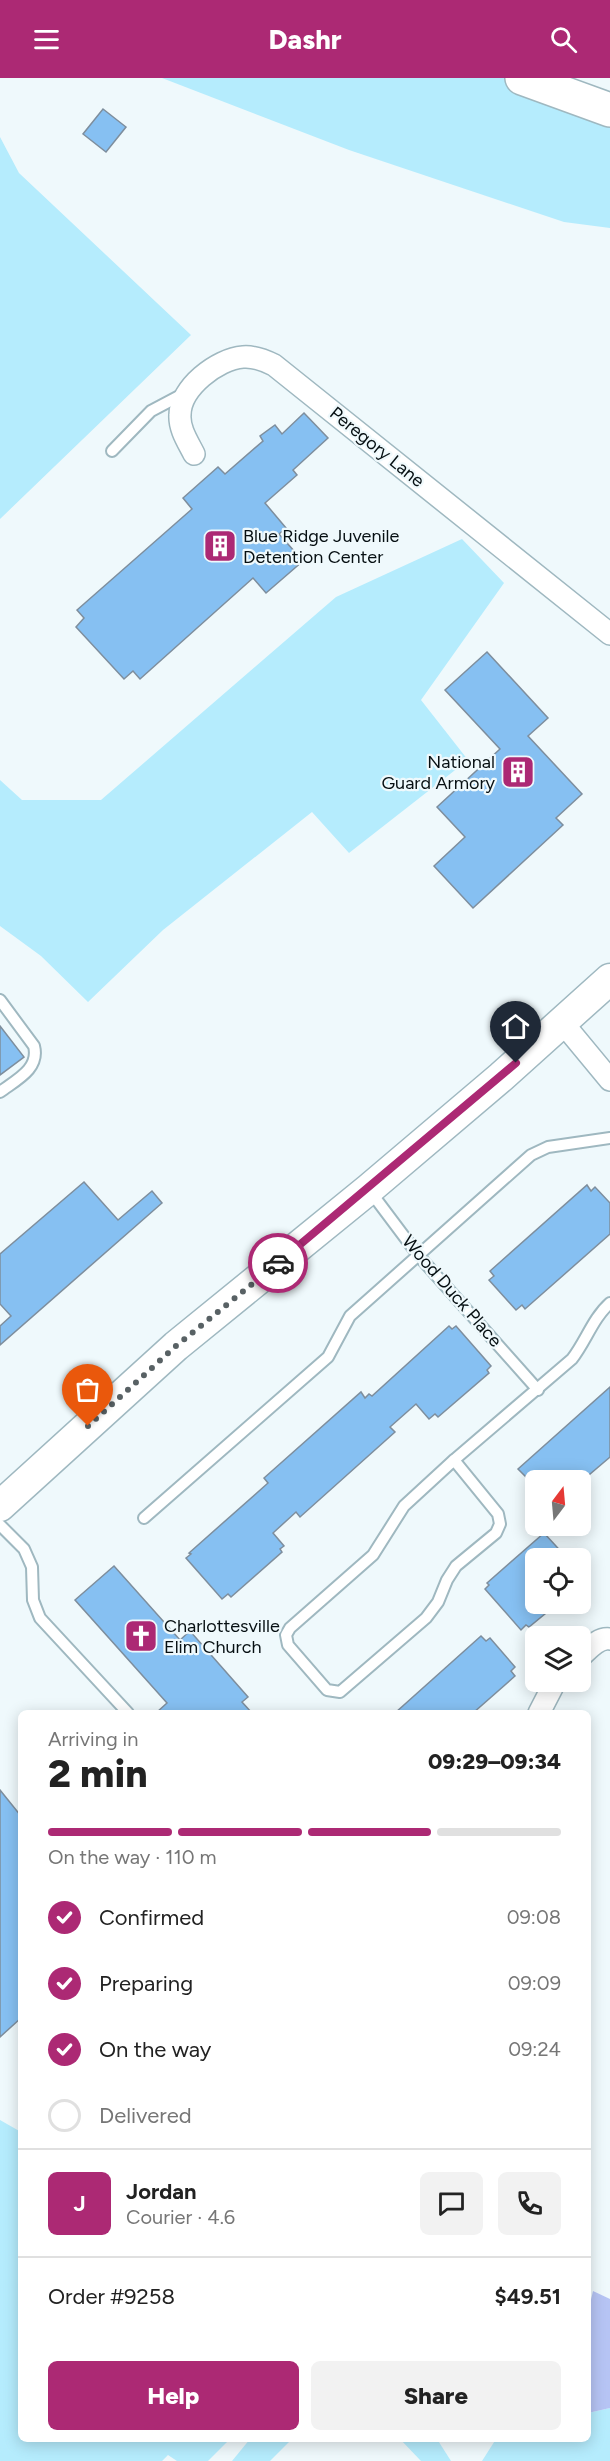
<!DOCTYPE html>
<meta charset="utf-8">
<style>
:root{--surface:#fff;--page:#f2f2f2;--text:#222;--muted:#767676;--line:#e0e0e0;--accent:#ac2974}
body{margin:0;font-family:Figtree,sans-serif;background:var(--page);color:var(--text);height:100vh;display:flex;flex-direction:column;font-size:22px;white-space:nowrap}
*{box-sizing:border-box;margin:0}
p{font-size:20px;color:var(--muted)}
.icon{flex:none;width:33px;height:33px;fill:none;stroke:currentColor;stroke-width:2;stroke-linecap:round;stroke-linejoin:round}
.map{position:relative;flex:1;overflow:hidden}
.panel{position:absolute;left:18px;top:1632px;width:573px;height:732px;display:flex;flex-direction:column;background:var(--surface);border-radius:9px;box-shadow:0 3px 15px #0003}
.panel>*{flex:none}
.needle{width:39px;rotate:16deg}
.fabs{position:absolute;left:525px;top:1392px;display:grid;gap:12px}
.fabs a{display:grid;place-items:center;width:66px;height:66px;border-radius:9px;background:var(--surface);box-shadow:0 3px 15px #0003;font-size:30px}
.pin{position:absolute;display:grid;place-items:center;width:51px;height:51px;color:#fff;margin:-62px -26px;border-radius:50% 50% 50% 0;rotate:-45deg;box-shadow:0 0 6px #0007}
.pin .icon{rotate:45deg}
.courier{position:absolute;display:grid;place-items:center;width:60px;height:60px;margin:-30px;border:4px solid #ac2974;border-radius:50%;background:#fff;color:#222;box-shadow:0 2px 8px #0007}
.overview em{font-style:normal;font-weight:800}
.overview div{display:flex;flex-direction:column-reverse}
.overview{display:flex;align-items:center;justify-content:space-between;height:102px;padding:0 30px}
h1{font-size:39px;font-weight:800;line-height:45px}
.bar{display:grid;grid-template-columns:repeat(4,1fr);gap:9px 6px;align-content:center;height:72px;padding:0 30px}
.bar i{height:8px;border-radius:4px;background:var(--line)}
.bar .active{background:var(--accent)}
.bar p{grid-column:span 4}
.line{display:flex;align-items:center;gap:15px;padding:0 30px;border-top:2px solid var(--line)}
.line div{flex:1}
.round{display:grid;place-items:center;flex:none;width:63px;height:63px;border-radius:9px;background:var(--page)}
ol{padding:0 30px;list-style:none}
li{display:flex;align-items:center;gap:18px;height:66px}
li p{margin-inline-start:auto}
li .icon{padding:6px;border-radius:50%;background:var(--accent);color:#fff;stroke-width:4}
li:last-child{color:var(--muted)}
li i{width:33px;height:33px;border:3px solid var(--line);border-radius:50%}
.button{display:flex;gap:12px;margin-top:auto;padding:12px 30px}
.button a{flex:1;height:69px;border-radius:9px;background:var(--accent);color:#fff;font-size:24px;font-weight:800;line-height:69px;text-align:center}
.button a+a{background:var(--page);color:var(--text)}
header{display:flex;justify-content:space-between;align-items:center;height:78px;padding:0 30px;background:var(--accent);color:#fff;font-size:27px;font-weight:800}
.map>svg:first-child{display:block}
</style>
<header><svg class="icon" aria-label="menu" viewBox="0 0 24 24"><path d="M4 6h16M4 12h16M4 18h16"/></svg>Dashr<svg class="icon" aria-label="search" viewBox="0 0 24 24"><circle cx="10" cy="10" r="6"/><path d="M15 15l6 6"/></svg></header>
<div class="map">
<svg width="610" height="2383" viewBox="0 0 610 2383">
<rect width="100%" height="100%" fill="#eff9fc"/>
<!-- green -->
<g fill="#b5ecfd">
<polygon points="162,0 522,0 610,32 610,150 564,144 349,72"/>
<polygon points="0,59 19,95 191,257 0,441"/>
<polygon points="462,461 504,505 421,622 468,682 349,775 312,734 163,852 88,924 41,878 0,848 0,702 22,722 101,722 336,519"/>
<polygon points="0,2042 21,2054 21,2361 230,2361 208,2383 177,2383 168,2377 162,2383 0,2383"/>
<polygon points="610,2330 610,2383 482,2383 496,2361 588,2361 588,2335"/>
<polygon points="250,2361 292,2361 270,2383 232,2383"/>
<polygon points="400,2361 437,2361 451,2383 421,2383"/>
</g>
<!-- water -->
<polygon fill="#b6c4f4" points="593,2213 610,2221 610,2330 588,2335 588,2234"/>
<!-- building -->
<g fill="#86c0f2" stroke="#7e8e9d" stroke-width="1.5">
<polygon points="103,31 126,49 106,74 83,56"/>
<polygon points="304,335 328,360 293,392 297,397 265,425 286,450 279,456 303,483 266,515 253,500 140,601 133,593 124,601 76,549 84,540 77,532 192,431 183,420 218,389 225,396 263,363 260,358 275,347 282,356"/>
<polygon points="487,574 548,640 528,658 582,716 556,740 563,747 473,830 434,788 465,759 437,729 500,671 445,612"/>
<polygon points="0,948 24,979 0,997"/>
<polygon points="84,1104 118,1142 152,1113 162,1125 0,1267 0,1248 11,1238 0,1226 0,1176"/>
<polygon points="587,1107 591,1113 595,1109 610,1125 610,1156 525,1231 522,1227 516,1232 489,1202 494,1198 490,1193"/>
<polygon points="449,1248 452,1251 456,1248 491,1288 487,1292 489,1295 438,1339 435,1336 429,1341 416,1326 390,1349 395,1354 300,1439 296,1434 273,1455 284,1468 280,1471 282,1474 231,1519 228,1516 222,1521 186,1480 191,1476 189,1475 268,1405 264,1400 361,1314 365,1320 369,1316 372,1318"/>
<polygon points="610,1309 610,1379 583,1402 529,1402 518,1391"/>
<polygon points="544,1455 567,1480 536,1480 536,1526 557,1526 529,1549 526,1547 521,1552 485,1511 489,1507 487,1505"/>
<polygon points="114,1488 180,1562 190,1553 248,1619 242,1624 252,1635 156,1635 167,1625 75,1522"/>
<polygon points="481,1558 486,1563 490,1560 515,1589 511,1593 515,1598 473,1635 395,1635"/>
<polygon points="0,1712 21,1738 21,1940 0,1959"/>
</g>
<g fill="none" stroke-linecap="round" stroke-linejoin="round">
<!-- lane casing -->
<g stroke="#9fb8c0" stroke-width="14">
<g id="lane">
<polyline points="112,373 151,333 185,315"/>
<path d="M0 922 34 968C40 991 16 1002 0 1014"/>
<polyline points="370,1113 418,1177 538,1312"/>
<polygon points="454,1382 498,1436 500,1446 496,1455 456,1488 447,1502 438,1524 426,1540 340,1614 327,1612 288,1567 286,1557 290,1550 373,1477 404,1428"/>
<path d="M454 1382 572 1281C586 1263 593 1240 610 1225"/>
<polyline points="144,1440 328,1279 350,1238 531,1077 548,1069 610,1060"/>
<polyline points="0,1447 24,1471 32,1489 33,1522 40,1540 128,1635"/>
</g>
</g>
<!-- street casing -->
<g stroke="#9fb8c0" stroke-width="24">
<g id="street">
<path d="M194 376C188 364 179 351 180 337 180 310 217 281 243 279 254 278 264 282 274 287L610 556"/>
<polyline points="562,944 610,1002"/>
<path d="M580 1579C589 1571 598 1559 610 1561"/>
<polyline points="539,1635 555,1604"/>
</g>
</g>
<!-- secondary casing -->
<g stroke="#9fb8c0" stroke-width="33">
<polyline id="secondary" points="0,1428 176,1268 369,1111 501,999 610,901"/>
</g>
<!-- highway casing -->
<g stroke="#9fb8c0" stroke-width="36">
<polyline id="highway" points="522,0 610,32"/>
</g>
<!-- lane -->
<use href="#lane" stroke="#fff" stroke-width="10"/>
<!-- street -->
<use href="#street" stroke="#fff" stroke-width="21"/>
<!-- secondary -->
<use href="#secondary" stroke="#fff" stroke-width="30"/>
<!-- highway -->
<use href="#highway" stroke="#fff" stroke-width="33"/>
</g>
<g fill="none" stroke-linecap="round" stroke-linejoin="round">
<!-- done -->
<polyline stroke="#586164" stroke-width="6" stroke-dasharray="0 10.8" points="88,1348 176,1268 278,1185"/>
<!-- route -->
<polyline stroke="#ac2974" stroke-width="8" points="278,1185 516,985"/>
</g>
<!-- icons -->
<defs>
<g id="building-square" transform="scale(1.725)"><rect x="-9" y="-9" width="18" height="18" rx="4" fill="#ac2974" stroke="#eff9fc"/><path d="M-4-6H4V6H1V3H-1V6H-4ZM-2.5-4.3h1.7v1.8h-1.7ZM.8-4.3h1.7v1.8H.8ZM-2.5-1h1.7V.8h-1.7ZM.8-1h1.7V.8H.8Z" fill="#fff"/></g>
<g id="church-square" transform="scale(1.725)"><rect x="-9" y="-9" width="18" height="18" rx="4" fill="#ac2974" stroke="#eff9fc"/><path d="M-1.2-6h2.4v3.5h3.3v2.4h-3.3V6h-2.4V-.1h-3.3v-2.4h3.3Z" fill="#fff"/></g>
</defs>
<g fill-rule="evenodd">
<use href="#building-square" x="220" y="468"/>
<use href="#building-square" x="518" y="694"/>
<use href="#church-square" x="141" y="1558"/>
</g>
<g text-anchor="middle" dominant-baseline="central" stroke-width="4.5" stroke-linejoin="round" paint-order="stroke">
<!-- street labels -->
<g font-size="18" fill="#060f12" stroke="#eff9fc">
<text transform="translate(377 369) rotate(39)">Peregory Lane</text>
<text transform="translate(452 1213) rotate(49)">Wood Duck Place</text>
</g>
<!-- poi labels -->
<g font-size="18" fill="#060f12" stroke="#eff9fc" text-anchor="start">
<text x="243" y="458">Blue Ridge Juvenile<tspan x="243" dy="21">Detention Center</tspan></text>
<text x="495" y="684" text-anchor="end">National<tspan x="495" dy="21">Guard Armory</tspan></text>
<text x="164" y="1548">Charlottesville<tspan x="164" dy="21">Elim Church</tspan></text>
</g>
</g>
</svg>
<div class="fabs">
<a><svg class="needle" viewBox="-14 -14 28 28"><path d="M0-13l5 13h-10z" fill="#e53935"/><path d="M0 13l5-13h-10z" fill="#767676"/></svg></a>
<a><svg class="icon" aria-label="locate" viewBox="0 0 24 24"><circle cx="12" cy="12" r="6"/><path d="M12 2v4M12 18v4M2 12h4M18 12h4"/></svg></a>
<a><svg class="icon" aria-label="layers" viewBox="0 0 24 24"><path d="M12 4l9 5-9 5-9-5zM3 14l9 5 9-5"/></svg></a>
</div>
<div class="pin" style="left:88px;top:1348px;background:#ea580c"><svg class="icon" aria-label="bag" viewBox="0 0 24 24"><path d="M5 8h14l-1 12H6zM9 8a3 3 0 0 1 6 0"/></svg></div>
<div class="pin" style="left:516px;top:985px;background:#1f2937"><svg class="icon" aria-label="home" viewBox="0 0 24 24"><path d="M3 11l9-7 9 7M6 9v11h12V9"/></svg></div>
<div class="courier" style="left:278px;top:1185px"><svg class="icon" aria-label="car" viewBox="0 0 24 24"><path d="M5 17H2v-5l4-1 3-4h7l3 4 3 1v5h-3M9 17h6M6 11h13"/><circle cx="7" cy="17" r="2"/><circle cx="17" cy="17" r="2"/></svg></div>
<section class="panel">
<div class="overview"><div><h1>2 min</h1><p>Arriving in</p></div><em>09:29–09:34</em></div>
<div class="bar"><i class="active"></i><i class="active"></i><i class="active"></i><i></i><p>On the way · 110 m</p></div>
<ol>
<li><svg class="icon" aria-label="check" viewBox="0 0 24 24"><path d="M5 12l5 5 9-10"/></svg>Confirmed<p>09:08</p></li>
<li><svg class="icon" aria-label="check" viewBox="0 0 24 24"><path d="M5 12l5 5 9-10"/></svg>Preparing<p>09:09</p></li>
<li><svg class="icon" aria-label="check" viewBox="0 0 24 24"><path d="M5 12l5 5 9-10"/></svg>On the way<p>09:24</p></li>
<li><i></i>Delivered</li>
</ol>
<div class="line" style="height:108px"><b class="round" style="background:var(--accent);color:#fff">J</b><div><b>Jordan</b><p>Courier · 4.6</p></div><a class="round"><svg class="icon" aria-label="chat" viewBox="0 0 24 24"><path d="M4 5h16v11H9l-5 4z"/></svg></a><a class="round"><svg class="icon" aria-label="phone" viewBox="0 0 24 24"><path d="M5 4h4l2 5-3 2q2 4 5 5l2-3 5 2v4C11 20 4 13 5 4z"/></svg></a></div>
<div class="line" style="height:78px"><div>Order #9258</div><b>$49.51</b></div>
<div class="button"><a>Help</a><a>Share</a></div>
</section>
</div>
